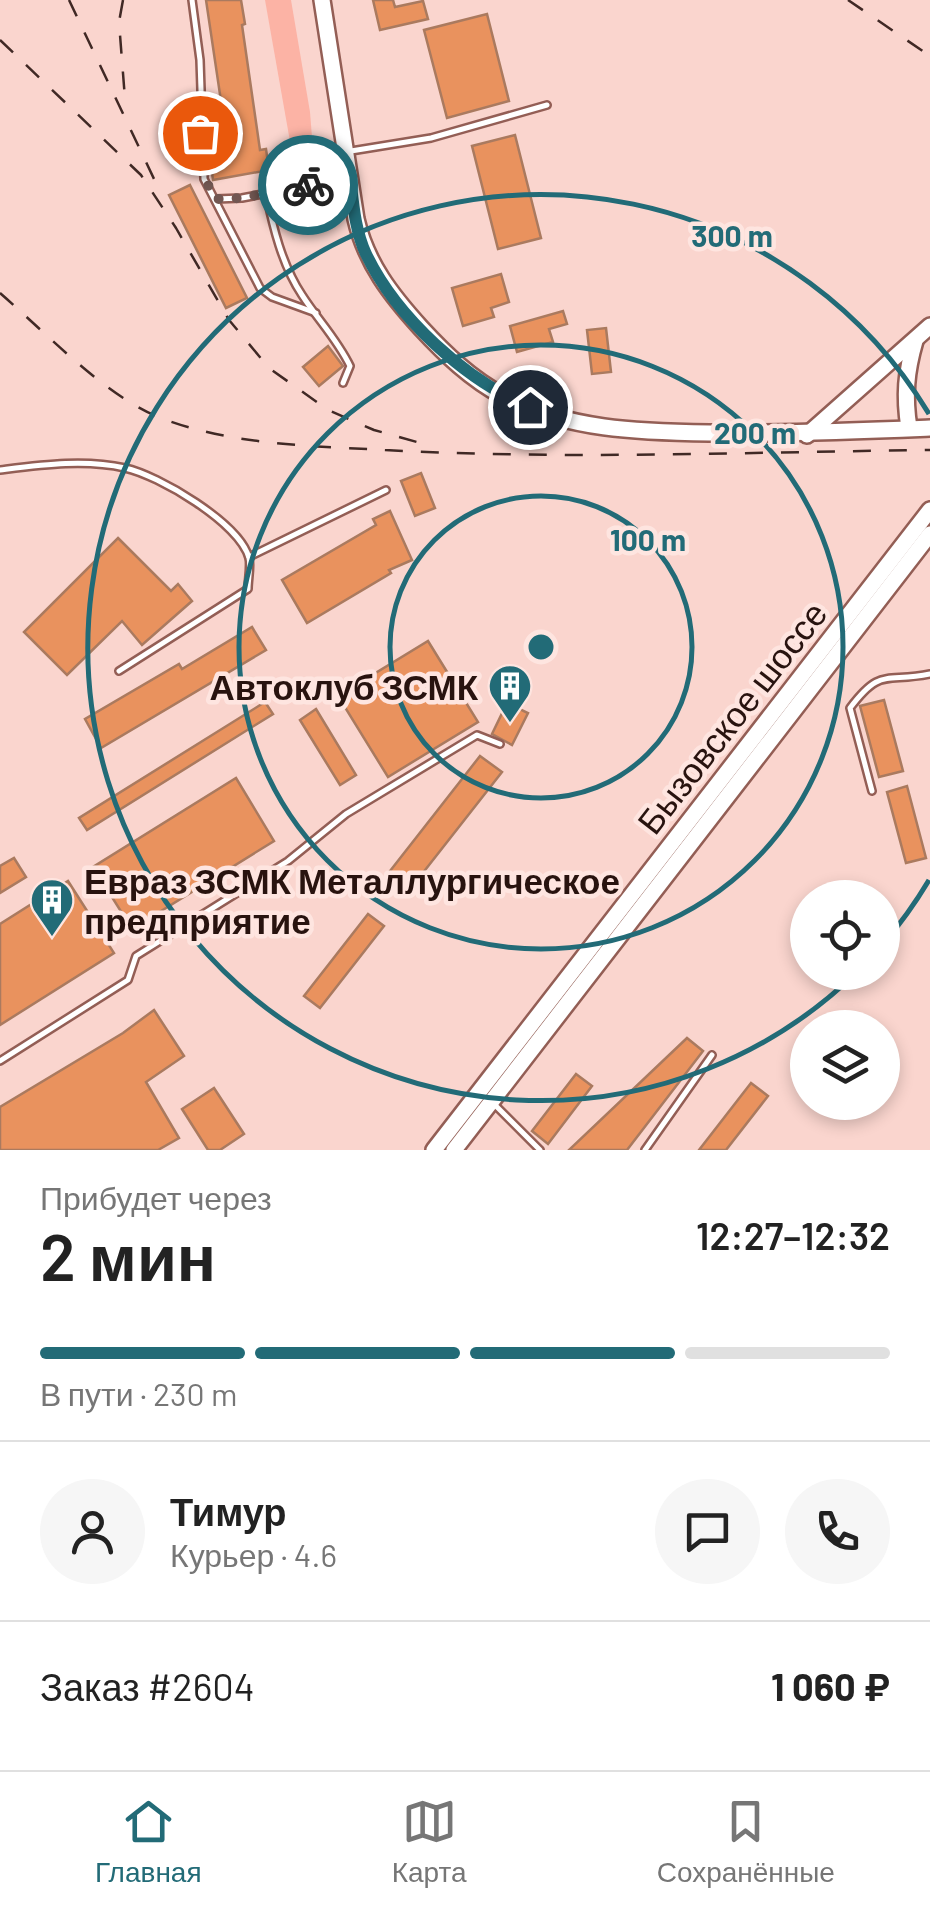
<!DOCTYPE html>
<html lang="ru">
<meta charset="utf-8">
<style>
:root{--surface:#fff;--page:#f6f6f6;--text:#222;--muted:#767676;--line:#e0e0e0;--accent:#226b77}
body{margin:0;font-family:Barlow,sans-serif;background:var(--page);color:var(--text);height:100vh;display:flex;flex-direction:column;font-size:38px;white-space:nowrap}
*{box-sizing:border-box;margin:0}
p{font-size:32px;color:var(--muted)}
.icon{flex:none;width:55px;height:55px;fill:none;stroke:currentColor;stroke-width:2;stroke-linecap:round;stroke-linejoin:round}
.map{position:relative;height:1150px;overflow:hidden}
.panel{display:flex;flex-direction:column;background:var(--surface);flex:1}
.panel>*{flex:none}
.buttons{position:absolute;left:790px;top:880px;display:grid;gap:20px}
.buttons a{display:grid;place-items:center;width:110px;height:110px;border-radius:50%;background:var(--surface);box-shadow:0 5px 15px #0003;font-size:50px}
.pin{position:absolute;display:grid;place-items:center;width:85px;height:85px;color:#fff;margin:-42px;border:5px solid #fff;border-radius:50%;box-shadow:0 2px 10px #0007}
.courier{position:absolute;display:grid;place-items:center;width:100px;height:100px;margin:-50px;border:8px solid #226b77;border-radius:50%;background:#fff;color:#222;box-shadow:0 2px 12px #0007}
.overview em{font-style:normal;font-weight:600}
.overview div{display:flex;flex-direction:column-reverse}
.overview{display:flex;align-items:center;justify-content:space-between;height:170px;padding:0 40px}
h1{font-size:65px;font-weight:600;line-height:75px}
.bar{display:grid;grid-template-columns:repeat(4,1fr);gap:15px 10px;align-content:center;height:120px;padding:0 40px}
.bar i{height:12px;border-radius:8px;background:var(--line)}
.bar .active{background:var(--accent)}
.bar p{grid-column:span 4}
.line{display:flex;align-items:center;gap:25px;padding:0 40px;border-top:2px solid var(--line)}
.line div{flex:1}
.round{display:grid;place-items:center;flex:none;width:105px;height:105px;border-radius:52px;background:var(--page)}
.menu{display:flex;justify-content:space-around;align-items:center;height:140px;border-top:2px solid var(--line);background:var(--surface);font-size:28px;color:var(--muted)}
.menu a{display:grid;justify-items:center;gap:5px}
.menu .active{color:var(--accent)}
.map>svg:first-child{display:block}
</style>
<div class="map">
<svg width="930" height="1150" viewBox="0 0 930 1150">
<rect width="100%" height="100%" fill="#fad5ce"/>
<!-- green -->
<polygon fill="#fcb3a5" points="265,0 291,0 310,112 315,176 297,181"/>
<!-- building -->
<g fill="#e9925e" stroke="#aa7a5f" stroke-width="2.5">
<polygon points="206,0 241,0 245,24 242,25 260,150 266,149 269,170 213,180 210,159 229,155"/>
<polygon points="373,0 393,0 395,7 423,1 428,19 380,30"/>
<polygon points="487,14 509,101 447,118 424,30"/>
<polygon points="515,135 541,238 498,249 472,146"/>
<polygon points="190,185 247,298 226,308 169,195"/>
<polygon points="501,274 509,302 491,308 494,317 463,326 452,288"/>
<polygon points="563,311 567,324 549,329 553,342 517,352 510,326"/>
<polygon points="606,328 611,372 592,374 587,330"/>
<polygon points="328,346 343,366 319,386 303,367"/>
<polygon points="421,473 435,508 415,516 401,481"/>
<polygon points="390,511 412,560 389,570 391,573 307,623 282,580 376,525 373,519"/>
<polygon points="118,538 171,591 178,584 192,601 142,645 122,621 67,675 24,632"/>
<polygon points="252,627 266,650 101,748 85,719 179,664 182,669"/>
<polygon points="428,641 478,722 388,777 338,696"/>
<polygon points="884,700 903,771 879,777 860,706"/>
<polygon points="265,702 273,714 87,830 79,818"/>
<polygon points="507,703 528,713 512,745 492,734"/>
<polygon points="316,709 356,775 340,785 300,720"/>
<polygon points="480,756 502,772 411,888 390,871"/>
<polygon points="236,778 274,841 132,929 93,867"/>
<polygon points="907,786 926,858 906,863 887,792"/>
<polygon points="14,858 26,877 0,893 0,866"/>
<polygon points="68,881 114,953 0,1025 0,924"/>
<polygon points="368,914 384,926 320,1008 304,996"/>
<polygon points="154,1010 184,1056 146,1082 179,1138 158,1150 0,1150 0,1107 123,1033"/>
<polygon points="687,1038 703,1051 627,1150 569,1150"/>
<polygon points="576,1074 592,1086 548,1144 532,1131"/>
<polygon points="751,1083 768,1096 726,1150 699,1150"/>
<polygon points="214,1088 244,1134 220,1150 208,1150 182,1109"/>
</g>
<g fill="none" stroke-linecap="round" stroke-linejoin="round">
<!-- lane casing -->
<g stroke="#935e55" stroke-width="10">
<g id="lane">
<polyline points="192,0 200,60 204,179 260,288 272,297 316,313"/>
<polyline points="351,151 431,138 547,105"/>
<path d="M266 193C273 227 282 265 302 295 318 320 337 339 350 366L343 383"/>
<polyline points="216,199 242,198 347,178"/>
<path d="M0 470C41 465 84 459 125 468 158 475 240 523 249 558 251 566 248 580 248 589L119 671"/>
<polyline points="249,557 386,490"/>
<path d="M872 791 850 708C881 667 885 683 930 674"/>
<polyline points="0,1061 128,980 136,956 288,861 346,814 477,735 500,744"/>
<polyline points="494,1104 540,1150"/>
<polyline points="645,1150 712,1055"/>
</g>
</g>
<!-- secondary casing -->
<g stroke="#935e55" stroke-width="20">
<g id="secondary">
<path d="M322 0 356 219C366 263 391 295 421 328 445 354 471 379 503 396 567 430 639 432 710 433 784 434 856 431 930 428"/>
<path d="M909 428C904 396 906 372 915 341"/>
<polyline points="807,435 930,326"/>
<polyline points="434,1150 930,510"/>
<polyline points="454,1150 930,534"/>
</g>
</g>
<!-- lane -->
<use href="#lane" stroke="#fff" stroke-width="5"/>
<!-- secondary -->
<use href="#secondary" stroke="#fff" stroke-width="15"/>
<!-- rail -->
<g stroke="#402925" stroke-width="2.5" stroke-dasharray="18 18" stroke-linecap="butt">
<polyline points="69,0 155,181"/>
<polyline points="123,0 119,22 125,99"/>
<polyline points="848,0 930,56"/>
<polyline points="0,40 141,175 176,228 229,320 269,368 328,410 374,430 417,442"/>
<path d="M0 293C45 332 106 397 161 418 231 445 311 446 385 450 566 460 749 452 930 450"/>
</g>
</g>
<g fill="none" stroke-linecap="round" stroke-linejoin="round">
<!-- done -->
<polyline stroke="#725752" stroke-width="10" stroke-dasharray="0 18" points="200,133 204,178 216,199 242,198 308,185"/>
<!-- route -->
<path stroke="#226b77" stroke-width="12" d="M308 185 350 177C353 202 355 231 366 254 396 317 466 381 530 407"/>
</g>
<!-- distance rings -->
<g fill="none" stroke="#226b77" stroke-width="5">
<circle cx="541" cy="647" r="151"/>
<circle cx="541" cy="647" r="302"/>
<path d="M929 880A453 453 0 0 1 883 944M856 973A453 453 0 1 1 929 414"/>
</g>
<!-- icons -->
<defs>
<g id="building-pin" transform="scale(2.25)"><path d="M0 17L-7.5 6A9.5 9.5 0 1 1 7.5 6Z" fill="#226b77" stroke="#fee5e0"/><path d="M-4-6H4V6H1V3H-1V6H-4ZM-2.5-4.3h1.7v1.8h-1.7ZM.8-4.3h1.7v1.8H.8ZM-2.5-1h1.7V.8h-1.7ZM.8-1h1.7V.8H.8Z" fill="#fff"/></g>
</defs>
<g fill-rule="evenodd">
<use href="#building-pin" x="510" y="686"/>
<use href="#building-pin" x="52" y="900"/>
</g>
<g text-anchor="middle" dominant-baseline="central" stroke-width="9" stroke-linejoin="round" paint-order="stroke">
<!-- poi labels -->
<g font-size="35" font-weight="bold" fill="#28130f" stroke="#fee5e0" text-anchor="end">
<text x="478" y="686">Автоклуб ЗСМК</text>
<text x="84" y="880" text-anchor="start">Евраз ЗСМК Металлургическое<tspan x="84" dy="40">предприятие</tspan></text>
</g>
<!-- street labels -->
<g font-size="35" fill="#28130f" stroke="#fee5e0">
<text transform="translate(731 717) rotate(-52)">Бызовское шоссе</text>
</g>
</g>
<circle cx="541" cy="647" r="15" fill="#226b77" stroke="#fee5e0" stroke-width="5"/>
<g font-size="30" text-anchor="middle" font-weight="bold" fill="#226b77" stroke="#fee5e0" stroke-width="9" stroke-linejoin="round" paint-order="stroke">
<text x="732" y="247">300 m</text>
<text x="755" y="444">200 m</text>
<text x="648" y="551">100 m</text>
</g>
</svg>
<div class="buttons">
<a><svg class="icon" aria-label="locate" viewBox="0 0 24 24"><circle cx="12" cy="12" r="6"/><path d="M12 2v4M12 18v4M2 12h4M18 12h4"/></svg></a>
<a><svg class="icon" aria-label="layers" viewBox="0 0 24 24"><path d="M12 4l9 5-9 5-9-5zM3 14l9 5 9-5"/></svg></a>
</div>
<div class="pin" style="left:200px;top:133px;background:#ea580c"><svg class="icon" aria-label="bag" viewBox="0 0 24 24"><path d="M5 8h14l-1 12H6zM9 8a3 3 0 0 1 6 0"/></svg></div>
<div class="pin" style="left:530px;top:407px;background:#1f2937"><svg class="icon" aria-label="home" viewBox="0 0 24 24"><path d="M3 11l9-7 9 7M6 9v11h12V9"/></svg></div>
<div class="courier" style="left:308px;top:185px"><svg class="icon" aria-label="bike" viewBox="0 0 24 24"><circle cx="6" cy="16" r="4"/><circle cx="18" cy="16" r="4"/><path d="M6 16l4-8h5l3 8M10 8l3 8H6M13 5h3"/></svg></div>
</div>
<section class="panel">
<div class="overview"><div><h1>2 мин</h1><p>Прибудет через</p></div><em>12:27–12:32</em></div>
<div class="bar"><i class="active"></i><i class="active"></i><i class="active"></i><i></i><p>В пути · 230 m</p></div>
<div class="line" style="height:180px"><a class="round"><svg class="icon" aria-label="person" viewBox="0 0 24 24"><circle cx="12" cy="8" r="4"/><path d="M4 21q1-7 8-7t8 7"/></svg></a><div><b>Тимур</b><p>Курьер · 4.6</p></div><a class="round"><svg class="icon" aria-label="chat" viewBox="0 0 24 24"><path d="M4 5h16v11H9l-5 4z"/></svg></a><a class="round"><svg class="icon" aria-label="phone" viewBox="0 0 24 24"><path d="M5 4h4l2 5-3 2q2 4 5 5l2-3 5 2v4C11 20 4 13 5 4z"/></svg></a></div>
<div class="line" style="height:130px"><div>Заказ #2604</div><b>1 060 ₽</b></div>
</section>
<nav class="menu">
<a class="active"><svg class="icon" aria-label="home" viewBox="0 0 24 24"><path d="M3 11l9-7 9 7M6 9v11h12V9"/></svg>Главная</a>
<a><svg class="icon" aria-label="map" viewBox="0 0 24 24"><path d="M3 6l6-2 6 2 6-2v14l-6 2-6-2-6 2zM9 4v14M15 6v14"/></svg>Карта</a>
<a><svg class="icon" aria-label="saved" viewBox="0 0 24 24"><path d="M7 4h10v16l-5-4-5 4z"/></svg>Сохранённые</a>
</nav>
